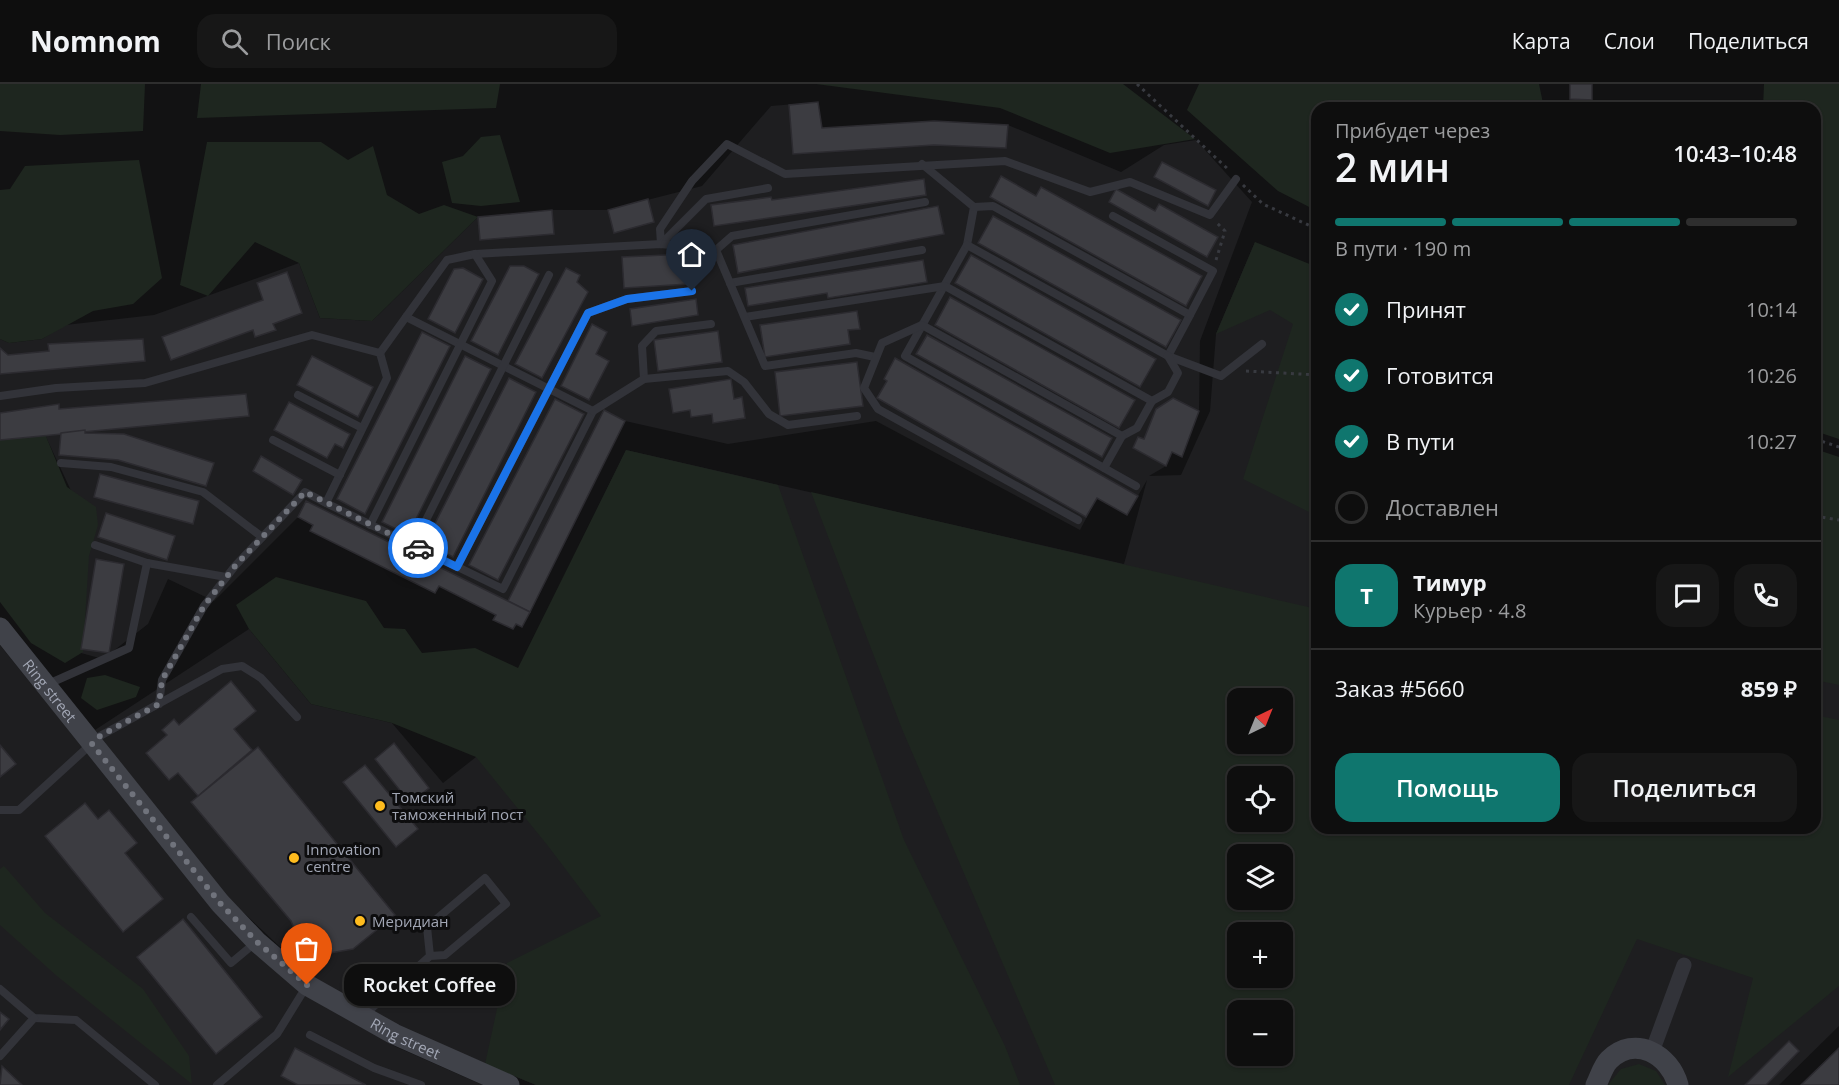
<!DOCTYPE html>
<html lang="ru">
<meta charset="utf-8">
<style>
:root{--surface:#0e0e0e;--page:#171717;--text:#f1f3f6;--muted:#9b9c9e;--line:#2e2e2e;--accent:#0f766e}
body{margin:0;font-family:"Open Sans",sans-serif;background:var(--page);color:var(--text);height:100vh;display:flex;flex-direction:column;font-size:22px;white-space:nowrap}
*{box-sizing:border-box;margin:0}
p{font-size:20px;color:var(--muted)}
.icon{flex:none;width:33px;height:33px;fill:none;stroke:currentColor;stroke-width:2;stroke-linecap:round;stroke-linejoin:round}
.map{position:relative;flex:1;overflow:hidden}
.side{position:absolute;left:1311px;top:18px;width:510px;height:732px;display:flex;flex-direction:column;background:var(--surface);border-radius:18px;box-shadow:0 2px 4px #0004,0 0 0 2px var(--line)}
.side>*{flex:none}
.needle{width:39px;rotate:43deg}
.buttons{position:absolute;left:1227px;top:604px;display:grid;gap:12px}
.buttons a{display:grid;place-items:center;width:66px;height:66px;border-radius:12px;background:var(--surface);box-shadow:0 2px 4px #0004,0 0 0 2px var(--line);font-size:30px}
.pin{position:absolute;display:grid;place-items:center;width:51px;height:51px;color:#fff;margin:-62px -26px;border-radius:50% 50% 50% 0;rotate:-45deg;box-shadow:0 0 6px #0007}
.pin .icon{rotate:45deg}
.courier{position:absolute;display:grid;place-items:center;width:60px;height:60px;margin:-30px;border:4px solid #1a73e8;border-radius:50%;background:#fff;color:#222;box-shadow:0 2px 8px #0007}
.bubble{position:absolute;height:42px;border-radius:18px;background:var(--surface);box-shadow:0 2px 4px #0004,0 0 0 2px var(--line);font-size:20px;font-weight:600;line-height:42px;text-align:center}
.overview em{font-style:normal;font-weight:600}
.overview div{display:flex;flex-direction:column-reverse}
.overview{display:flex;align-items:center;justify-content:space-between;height:102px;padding:0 24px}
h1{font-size:39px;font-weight:600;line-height:45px}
.bar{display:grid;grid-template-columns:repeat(4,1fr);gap:9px 6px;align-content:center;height:72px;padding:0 24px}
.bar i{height:8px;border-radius:4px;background:var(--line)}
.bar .active{background:var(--accent)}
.bar p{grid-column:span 4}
.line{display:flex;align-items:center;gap:15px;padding:0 24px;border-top:2px solid var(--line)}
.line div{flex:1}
.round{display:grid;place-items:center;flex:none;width:63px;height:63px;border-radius:18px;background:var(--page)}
ol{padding:0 24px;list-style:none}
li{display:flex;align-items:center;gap:18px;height:66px}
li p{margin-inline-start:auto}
li .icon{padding:6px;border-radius:50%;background:var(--accent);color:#fff;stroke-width:4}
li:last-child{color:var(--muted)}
li i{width:33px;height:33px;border:3px solid var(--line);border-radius:50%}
.action{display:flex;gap:12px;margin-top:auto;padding:12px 24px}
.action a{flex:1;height:69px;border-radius:18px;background:var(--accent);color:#fff;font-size:24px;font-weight:600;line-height:69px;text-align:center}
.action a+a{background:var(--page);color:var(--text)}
header{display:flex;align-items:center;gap:36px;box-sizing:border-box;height:84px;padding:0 30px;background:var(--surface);border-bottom:2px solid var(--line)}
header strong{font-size:28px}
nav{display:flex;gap:33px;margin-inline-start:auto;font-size:21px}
.search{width:420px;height:54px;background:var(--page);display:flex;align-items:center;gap:15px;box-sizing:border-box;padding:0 21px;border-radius:18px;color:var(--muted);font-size:22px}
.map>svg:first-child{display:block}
</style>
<header>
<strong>Nomnom</strong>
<div class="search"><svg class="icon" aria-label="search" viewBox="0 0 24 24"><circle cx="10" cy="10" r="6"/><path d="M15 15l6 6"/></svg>Поиск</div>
<nav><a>Карта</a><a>Слои</a><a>Поделиться</a></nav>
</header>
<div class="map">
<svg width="1839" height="1001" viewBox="0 0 1839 1001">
<rect width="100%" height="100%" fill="#121213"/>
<!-- built -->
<g fill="#1e1e20" fill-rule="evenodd">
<path d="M818 18 822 44 934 37 1008 41 1121 88 1164 61 1196 56 1252 118 1200 257 1199 327 1182 373 1172 368 1166 382 1149 392 1181 391 1210 327 1216 250 1255 158 1317 215V744H1815V490L1839 495V942L1779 1001H536L401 944 313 894 226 812 95 646 249 545 311 620 392 639 443 699 476 673 626 366 1124 480 1147 396 1127 431 1097 414 1080 446 876 337 728 360 625 337 522 543 516 540 513 545 493 536 496 530 439 502 435 509 310 447 313 441 298 433 214 517 168 495 148 540 103 575 81 569 89 445 45 351 0 356V255L9 259 42 255 65 241 154 231 299 179 320 234 372 237 478 133 552 126H608L702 102 771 22ZM1238 615H1282V660H1238ZM1238 693H1282V738H1238ZM1238 771H1282V816H1238ZM1238 849H1282V894H1238ZM1238 927H1282V972H1238Z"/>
<polygon points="0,561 213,826 301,909 392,961 483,1001 0,1001"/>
</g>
<!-- green -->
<g fill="#1e261f" fill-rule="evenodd">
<polygon points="0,0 145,0 143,47 60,51 0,47"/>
<polygon points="201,0 500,0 496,24 197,34"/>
<polygon points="816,0 1123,0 1195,55 1110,69 1000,24"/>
<polygon points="1199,0 1539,0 1544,24 1317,24 1317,127 1278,107 1187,26"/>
<polygon points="1764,0 1839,0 1839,355 1815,347 1815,24 1763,24"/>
<polygon points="500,51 520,118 481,122 452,119 442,78 463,72 481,53"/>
<polygon points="207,58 321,58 348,76 373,62 387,111 419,130 444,121 478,133 372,237 320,234 299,179 255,158 208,212 180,201"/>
<polygon points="139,76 162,194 133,220 93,227 42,255 9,259 0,255 0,106 10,105 25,82"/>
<polygon points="1255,158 1317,183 1317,432 1243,395 1293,240 1270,226 1216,250"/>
<polygon points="45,350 67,403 96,423 98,441 89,472 83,568 65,579 31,559 0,518 0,356"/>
<polygon points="1815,365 1839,373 1839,601 1815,596"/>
<polygon points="626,366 778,401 904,756 1005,962 1020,1001 536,1001 485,980 507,879 601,832 548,762 476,673 392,639 311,620 249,545 236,521 276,493 366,517 384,544 405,545 422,569 475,564 518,584"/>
<path d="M811 408 1317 525V744H1815V631L1839 636V902L1728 993 1753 894 1637 855 1569 1001H1055L902 645ZM1238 615H1282V660H1238ZM1238 693H1282V738H1238ZM1238 771H1282V816H1238ZM1238 849H1282V894H1238ZM1238 927H1282V972H1238Z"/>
<polygon points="105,591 140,603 136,613 97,626 81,614 87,594"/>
<polygon points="4,782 45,829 143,905 189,972 192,1000 57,892 0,841 0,785"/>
<polygon points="1639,980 1656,987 1665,1001 1608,1001 1621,985"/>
</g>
<!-- building -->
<g fill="#3c3c41" stroke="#2c2b30" stroke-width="1.5">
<polygon points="1570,0 1592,0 1592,16 1570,15"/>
<polygon points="818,18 822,44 934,37 1008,41 1006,64 934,61 793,70 789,21"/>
<polygon points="1162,78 1216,106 1208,122 1154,93"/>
<polygon points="1001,92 1036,112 1041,103 1202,192 1186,222 990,113"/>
<polygon points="924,95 926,111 714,142 711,121 771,113 772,116"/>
<polygon points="1116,105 1155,127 1159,120 1218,153 1207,173 1109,118"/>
<polygon points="648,115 654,138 614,149 608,126"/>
<polygon points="938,122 944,150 738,189 733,161"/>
<polygon points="552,126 554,150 480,156 478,133"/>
<polygon points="993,132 1181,236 1166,263 978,159"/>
<polygon points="687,170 689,200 624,204 622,173"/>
<polygon points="971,171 1156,275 1140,303 955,199"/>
<polygon points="923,176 927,198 828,214 827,209 748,222 745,204"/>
<polygon points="510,182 524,182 539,190 498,271 471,257"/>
<polygon points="463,184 483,195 455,249 428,235 454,185"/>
<polygon points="566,184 580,191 577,198 588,208 542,294 515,280"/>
<polygon points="287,188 302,229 273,240 276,246 255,253 253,246 171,276 162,253 263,216 257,199"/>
<polygon points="950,213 1135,316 1119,344 935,241"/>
<polygon points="696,215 698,231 632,242 630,225"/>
<polygon points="857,227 860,245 848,246 850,260 765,273 760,241"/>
<polygon points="592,240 607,248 596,270 609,277 589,316 561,302"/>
<polygon points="718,247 722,278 658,287 654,256"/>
<polygon points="422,248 450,262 365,430 337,415"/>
<polygon points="927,251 1112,354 1102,373 916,270"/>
<polygon points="143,255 145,277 0,290 0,264 8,271 49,267 48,260"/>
<polygon points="312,272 373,303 358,333 297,301"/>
<polygon points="465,272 491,285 408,451 382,438"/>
<polygon points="895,274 1138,412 1127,431 1097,414 1086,433 877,314 887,297 884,295"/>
<polygon points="857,278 863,322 780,332 775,288"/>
<polygon points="509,294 536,308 453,473 425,459"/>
<polygon points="731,295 734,315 742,313 745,334 713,339 712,330 691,333 690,326 673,329 669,305"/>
<polygon points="246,310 249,332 0,356 0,329 59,320 59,325"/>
<polygon points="1173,314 1199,327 1182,373 1172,368 1166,382 1133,364 1138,353 1144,355 1156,325"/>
<polygon points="555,315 584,330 498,496 469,481"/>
<polygon points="289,318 350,350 343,364 335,360 327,374 274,346"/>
<polygon points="604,326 625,337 530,528 508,517"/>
<polygon points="85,346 85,349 124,350 214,379 206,402 118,376 59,371 61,349"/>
<polygon points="261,372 302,396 293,411 253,387"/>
<polygon points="100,390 199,417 193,440 94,413"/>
<polygon points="306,417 530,528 522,543 516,540 513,545 493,536 496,531 439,502 435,509 310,447 313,441 298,433"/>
<polygon points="106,429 175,452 167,476 98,453"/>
<polygon points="96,475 124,480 109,569 81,565"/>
<polygon points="231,597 256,627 234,645 252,666 198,712 178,689 169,696 146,669 167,651 162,646 174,635 179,641"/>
<polygon points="394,659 429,704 410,719 375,675"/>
<polygon points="0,661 16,680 0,693"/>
<polygon points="258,663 395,831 353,865 330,869 307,861 296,849 291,837 191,718"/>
<polygon points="365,681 418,745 396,763 343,698"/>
<polygon points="85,719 98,735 109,726 137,759 125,769 163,815 123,848 45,752"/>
<polygon points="183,835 262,933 216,970 137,873"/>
<polygon points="0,928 9,935 0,946"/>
<polygon points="1789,957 1799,967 1766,1001 1745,1001"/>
<polygon points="295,964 366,1001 298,1001 281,992"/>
<polygon points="1839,964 1839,1001 1801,1001"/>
<polygon points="2,982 22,1001 0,1001"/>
</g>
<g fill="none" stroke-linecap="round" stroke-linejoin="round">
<!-- path -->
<g stroke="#383a40" stroke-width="3" stroke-dasharray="3 4.5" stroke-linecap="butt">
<polyline points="1137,0 1230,87"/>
<polyline points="1243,101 1263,120 1317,145"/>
<polyline points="1216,176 1225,147 1217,139"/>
<polyline points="1246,287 1317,291"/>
<polyline points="1815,355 1839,363"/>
<polyline points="1815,432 1839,436"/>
</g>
<!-- lane -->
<g stroke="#323339" stroke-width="8">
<polyline points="922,80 974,123 967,161 905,272 1136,402"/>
<polyline points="974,123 993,122 1190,231 1168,272"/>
<polyline points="1113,132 1213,187 1190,231"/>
<polyline points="661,160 660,145 692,97 727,60 785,90 1005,77 1090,108 1130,98 1210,131 1236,95"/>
<polyline points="661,160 706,115 768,104"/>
<polyline points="967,161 1168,272 1221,292 1262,260"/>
<polyline points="716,166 732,152 925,118"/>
<polyline points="730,199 922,166"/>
<polyline points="745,233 945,202 1152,317"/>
<polyline points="380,269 387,294 326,419 503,505 593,327 406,233"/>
<polyline points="380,269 447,176 475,170 661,160 716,166 765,282 856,269 875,273"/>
<polyline points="644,295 642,262 656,247 711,240"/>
<polyline points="298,311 362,344"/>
<polyline points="0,312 56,304 145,299 312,251 380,269"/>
<polyline points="593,327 644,295 728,287 744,298 769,330 788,341 857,332"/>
<polyline points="1122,352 1137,344 1152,317 1168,308 1178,289 1168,272"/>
<polyline points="273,356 340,391"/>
<polyline points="61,379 111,383 203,408 262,453"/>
<polyline points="1078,436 878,325 864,304 882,259 922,241 1122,352 1104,384"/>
<polyline points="370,441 492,197 475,170"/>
<polyline points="95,461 147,479 226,493"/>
<polyline points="413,462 549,191"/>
<polyline points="457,483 588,229 627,215 692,207"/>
<polyline points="46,601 129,564 147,479"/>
<polyline points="159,620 162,596 204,522 235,482 305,408 326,419"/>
<polyline points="0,726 19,726 100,652 222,585 242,582 261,594 297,633"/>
<polyline points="191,833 231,879 255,859"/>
<polyline points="0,905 34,934 76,936 155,1001"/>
<polyline points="368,933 372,924 430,872 445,871 506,820 485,794 427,843 430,872"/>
<polyline points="310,951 374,984 421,1001"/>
<polyline points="0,972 34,934"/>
<polyline points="217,1001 277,950 306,903"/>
</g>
<!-- street -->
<polyline stroke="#323339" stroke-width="15" points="1652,968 1684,881"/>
<!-- secondary -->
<g stroke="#404249" stroke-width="21">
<path id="s1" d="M0 544 220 819 257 858 307 901 394 950 509 1001"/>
<path d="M1596 1001C1600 993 1603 982 1609 976 1635 950 1670 971 1678 1001"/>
</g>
</g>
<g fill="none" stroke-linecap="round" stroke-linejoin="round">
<!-- done -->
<polyline stroke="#70737c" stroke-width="6" stroke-dasharray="0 10.8" points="307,901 257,858 220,819 92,660 100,652 159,620 162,596 204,522 235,482 305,408 418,464"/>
<!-- route -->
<polyline stroke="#1a73e8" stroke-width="8" points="418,464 457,483 588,229 627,215 692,207"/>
</g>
<!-- markers -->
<g fill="#ffbc1e" stroke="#0d0d0e" stroke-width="2">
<circle cx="380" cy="722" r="6"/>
<circle cx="294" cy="774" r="6"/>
<circle cx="360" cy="837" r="6"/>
</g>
<g text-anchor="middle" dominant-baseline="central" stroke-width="6" stroke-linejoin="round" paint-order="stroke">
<!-- street labels -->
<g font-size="15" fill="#a2a7b5" stroke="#0d0d0e">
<text stroke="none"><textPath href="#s1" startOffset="80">Ring street</textPath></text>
<text stroke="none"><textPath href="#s1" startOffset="584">Ring street</textPath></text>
</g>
<!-- poi labels -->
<g font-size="15" fill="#a2a7b5" stroke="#0d0d0e" text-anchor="start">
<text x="392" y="713">Томский<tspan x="392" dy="17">таможенный пост</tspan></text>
<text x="306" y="765">Innovation<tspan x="306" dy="17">centre</tspan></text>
<text x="372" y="837">Меридиан</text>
</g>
</g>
</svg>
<div class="buttons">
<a><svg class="needle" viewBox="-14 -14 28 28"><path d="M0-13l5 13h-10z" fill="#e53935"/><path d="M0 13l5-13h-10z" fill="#9b9c9e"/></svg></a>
<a><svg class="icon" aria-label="locate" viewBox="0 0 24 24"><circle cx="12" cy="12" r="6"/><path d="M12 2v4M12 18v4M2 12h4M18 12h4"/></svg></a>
<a><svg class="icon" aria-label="layers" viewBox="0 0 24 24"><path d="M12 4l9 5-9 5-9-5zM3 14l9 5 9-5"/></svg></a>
<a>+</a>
<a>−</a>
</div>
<div class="pin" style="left:307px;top:901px;background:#ea580c"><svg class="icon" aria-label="bag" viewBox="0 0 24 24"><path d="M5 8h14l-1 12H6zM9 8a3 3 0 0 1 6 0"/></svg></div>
<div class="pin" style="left:692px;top:207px;background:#1f2937"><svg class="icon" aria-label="home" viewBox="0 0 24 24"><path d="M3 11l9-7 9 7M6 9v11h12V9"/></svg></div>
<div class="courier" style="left:418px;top:464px"><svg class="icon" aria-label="car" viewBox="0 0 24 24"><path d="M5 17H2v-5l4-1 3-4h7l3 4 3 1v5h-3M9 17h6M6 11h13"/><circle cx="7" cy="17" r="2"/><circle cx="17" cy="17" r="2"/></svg></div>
<div class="bubble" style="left:344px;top:880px;width:171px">Rocket Coffee</div>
<section class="side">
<div class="overview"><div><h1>2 мин</h1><p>Прибудет через</p></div><em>10:43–10:48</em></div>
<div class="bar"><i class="active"></i><i class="active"></i><i class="active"></i><i></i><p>В пути · 190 m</p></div>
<ol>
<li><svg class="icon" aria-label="check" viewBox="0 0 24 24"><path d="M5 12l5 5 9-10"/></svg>Принят<p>10:14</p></li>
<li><svg class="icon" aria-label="check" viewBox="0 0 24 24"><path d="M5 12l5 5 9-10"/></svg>Готовится<p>10:26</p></li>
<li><svg class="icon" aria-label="check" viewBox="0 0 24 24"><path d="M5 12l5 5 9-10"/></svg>В пути<p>10:27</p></li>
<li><i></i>Доставлен</li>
</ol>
<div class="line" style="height:108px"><b class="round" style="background:var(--accent);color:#fff">Т</b><div><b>Тимур</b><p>Курьер · 4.8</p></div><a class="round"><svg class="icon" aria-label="chat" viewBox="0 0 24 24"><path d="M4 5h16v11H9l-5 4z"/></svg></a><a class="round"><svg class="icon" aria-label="phone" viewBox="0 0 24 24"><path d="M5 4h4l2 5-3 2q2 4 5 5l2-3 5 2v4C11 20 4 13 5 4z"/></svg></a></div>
<div class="line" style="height:78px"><div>Заказ #5660</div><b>859 ₽</b></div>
<div class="action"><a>Помощь</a><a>Поделиться</a></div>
</section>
</div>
